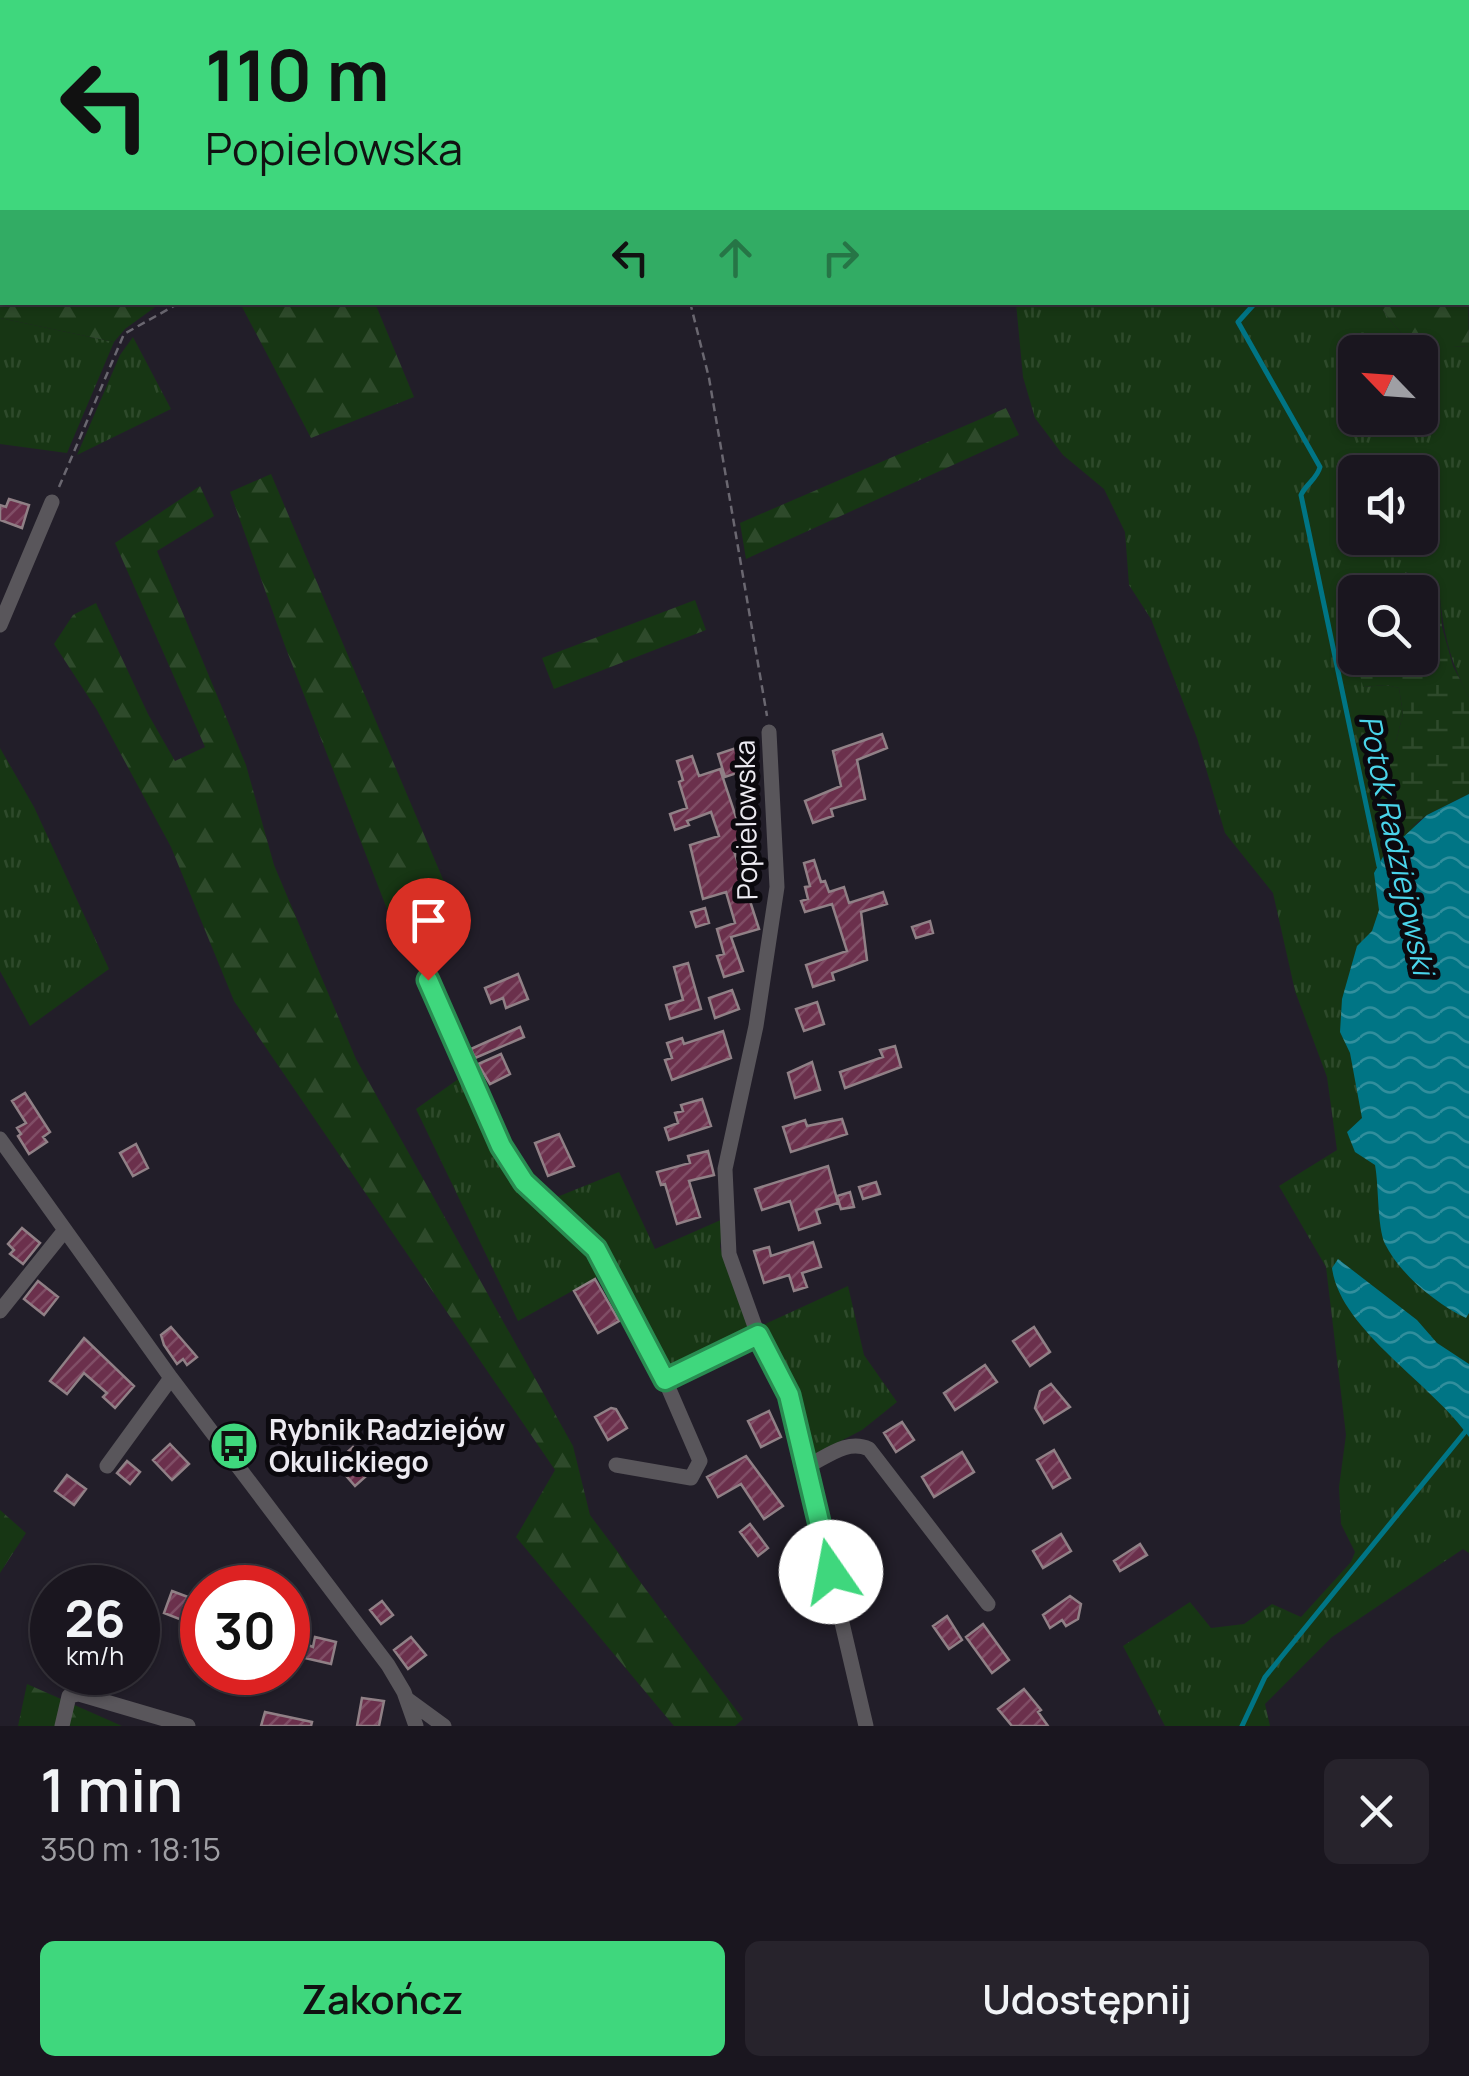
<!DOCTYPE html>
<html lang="pl">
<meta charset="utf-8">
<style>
body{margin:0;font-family:Manrope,sans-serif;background:#27232c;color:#f1f3f6;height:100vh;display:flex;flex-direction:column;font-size:38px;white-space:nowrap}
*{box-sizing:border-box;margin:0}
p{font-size:32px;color:#9f9fa4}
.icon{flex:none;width:55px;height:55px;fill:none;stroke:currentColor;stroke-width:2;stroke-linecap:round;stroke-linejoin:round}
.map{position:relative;height:1726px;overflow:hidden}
.drawer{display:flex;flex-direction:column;background:#1a161f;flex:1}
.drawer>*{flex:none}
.banner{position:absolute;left:0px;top:0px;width:1470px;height:305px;box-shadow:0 2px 8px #0004,0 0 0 2px #38353d;background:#3fd77d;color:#111;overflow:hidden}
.needle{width:65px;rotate:295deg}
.controls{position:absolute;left:1338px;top:335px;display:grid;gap:20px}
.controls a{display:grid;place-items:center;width:100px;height:100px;border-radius:15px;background:#1a161f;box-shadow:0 2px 8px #0004,0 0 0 2px #38353d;font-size:50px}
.speed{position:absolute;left:30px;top:1565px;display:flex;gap:20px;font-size:50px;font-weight:700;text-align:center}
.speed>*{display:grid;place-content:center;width:130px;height:130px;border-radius:50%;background:#1a161f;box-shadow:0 2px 8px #0004,0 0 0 2px #38353d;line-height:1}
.speed small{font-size:25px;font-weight:400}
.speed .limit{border:15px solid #d22;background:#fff;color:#111}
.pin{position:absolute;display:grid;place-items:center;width:85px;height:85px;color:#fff;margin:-102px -42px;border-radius:50% 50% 50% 0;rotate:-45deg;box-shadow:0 0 10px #0007}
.pin .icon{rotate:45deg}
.me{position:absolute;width:110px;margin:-55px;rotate:348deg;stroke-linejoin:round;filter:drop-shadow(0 0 8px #0008)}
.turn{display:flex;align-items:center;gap:35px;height:210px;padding:0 40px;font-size:45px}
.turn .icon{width:130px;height:130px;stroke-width:2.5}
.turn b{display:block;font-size:70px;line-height:85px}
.lanes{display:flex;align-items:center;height:95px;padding:0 40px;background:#0003;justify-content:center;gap:50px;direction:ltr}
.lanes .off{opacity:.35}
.round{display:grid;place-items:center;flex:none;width:105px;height:105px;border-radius:15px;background:#27232c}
.overview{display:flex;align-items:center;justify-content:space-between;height:170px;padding:0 40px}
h1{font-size:60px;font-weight:600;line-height:75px}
.button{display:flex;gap:20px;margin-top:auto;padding:20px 40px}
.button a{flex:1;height:115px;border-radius:15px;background:#3fd77d;color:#111;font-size:40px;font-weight:600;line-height:115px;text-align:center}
.button a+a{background:#27232c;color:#f1f3f6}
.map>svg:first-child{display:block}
.grass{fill:url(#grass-tufts);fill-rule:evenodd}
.forest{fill:url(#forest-firs)}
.wetland{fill:url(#wetland-marsh)}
.water{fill:url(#water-waves)}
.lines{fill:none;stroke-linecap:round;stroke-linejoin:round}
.stream{stroke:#007585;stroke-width:5}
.building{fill:url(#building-hatch);stroke:#908086;stroke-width:2.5}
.path{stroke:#6a6770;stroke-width:2.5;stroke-dasharray:8 5;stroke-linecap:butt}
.minor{stroke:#59565b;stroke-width:15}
.route-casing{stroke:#298c51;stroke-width:25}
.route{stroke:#3fd77d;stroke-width:18}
.labels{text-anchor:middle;stroke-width:10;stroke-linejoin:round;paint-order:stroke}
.street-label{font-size:28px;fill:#eceaf1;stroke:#0b090e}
.poi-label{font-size:28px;font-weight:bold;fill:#eceaf1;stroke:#0b090e;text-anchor:start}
.water-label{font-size:30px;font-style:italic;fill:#4ad4ea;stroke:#0b090e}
</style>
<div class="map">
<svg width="1469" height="1726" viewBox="0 0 1469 1726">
<defs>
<pattern id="grass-tufts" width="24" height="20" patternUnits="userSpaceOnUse" patternTransform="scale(2.5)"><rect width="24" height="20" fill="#173614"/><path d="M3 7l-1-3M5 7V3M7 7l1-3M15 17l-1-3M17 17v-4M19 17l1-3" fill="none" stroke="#2e4a2b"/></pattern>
<pattern id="forest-firs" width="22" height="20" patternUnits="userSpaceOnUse" patternTransform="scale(2.5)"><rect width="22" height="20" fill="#173614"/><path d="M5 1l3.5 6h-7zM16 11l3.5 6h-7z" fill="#2e4a2b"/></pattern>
<pattern id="wetland-marsh" width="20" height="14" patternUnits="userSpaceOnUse" patternTransform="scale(2.5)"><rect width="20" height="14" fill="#173614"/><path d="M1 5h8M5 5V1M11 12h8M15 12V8" fill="none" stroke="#2e4a2b"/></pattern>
<pattern id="water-waves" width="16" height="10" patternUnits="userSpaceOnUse" patternTransform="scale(2.5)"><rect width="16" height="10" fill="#007585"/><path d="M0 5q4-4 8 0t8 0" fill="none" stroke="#328f9d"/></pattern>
<pattern id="building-hatch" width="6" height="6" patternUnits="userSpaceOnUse" patternTransform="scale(2.5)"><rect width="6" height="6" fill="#6b304c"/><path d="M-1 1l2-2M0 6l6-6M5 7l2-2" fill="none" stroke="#804e66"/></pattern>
</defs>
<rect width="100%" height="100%" fill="#221e29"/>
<!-- grass -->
<path class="grass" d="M1016,303h362c28,42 40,47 91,43v351c-20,-37 -27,-70 -30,-112l-33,-13 4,20h-55v66l9,29 22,-2 13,3 4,26 -7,27 -26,17 16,33 17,19 3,20 63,-36v759l-6,-4 -131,88 -67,67 5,22h-105l-42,-80 67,-44 21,26 33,-4 28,-20 29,13 50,-55 4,-10 -14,-28 -2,-37 7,-52 -20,-168 -47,-81 58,-36 -10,-73 -32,-86 -22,-98 -48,-60 -28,-95 -46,-119 -22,-34 -4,-53 -21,-43 -41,-34 -28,-37 -12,-41zM1355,352h65v66h-65zM1355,472h65v66h-65z
M0,318l114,24 -47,111 -67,-9z
M133,337l38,72 -94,46 43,-100z
M0,748l34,59 75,162 -79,57 -30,-55z
M464,1075l42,93 75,74 22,32 -85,47 -102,-212z
M619,1172l36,77 68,-30 -3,28 30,85 -83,36 -78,-133 -37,-36z
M848,1286l16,69 33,47 -35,28 -50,26 -16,-58 -33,-73z"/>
<!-- forest -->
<path class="forest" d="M112,0h214l1,2h-214z
M0,36l2,266 155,1 1,2 -33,24 -11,13 -114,-24z
M1468,280l1,66c-51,4 -63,-1 -91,-43l90,-1z
M240,303h135l39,94 -103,41z
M1006,408l13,27 -273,124 -6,-36z
M271,474l188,443 -60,23 -114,-294 -55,-154z
M200,486l14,30 -57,35 89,214 28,100 82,194 217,387 17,69 153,204 -8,7h-61l-158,-189 39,-67 -321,-469 -63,-154 -74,-137 -43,-66 19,-29 23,-12 52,111 27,47 30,-14 -90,-204z
M695,600l11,30 -152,59 -12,-31z
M0,1510l26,23 -26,40z
M27,1684l95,42h-104z"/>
<!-- wetland -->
<path class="wetland" d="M1405,572l34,13 3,42 11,39 16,31v97l-42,21 -21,16c-5,-28 -26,-50 -37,-77l27,-13 7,-27 -4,-26 -13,-3 -23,2 -7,-29h64v-66h-10z"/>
<!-- water -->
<path class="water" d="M589,0h440l1,2h-433z
M1469,794v519l-3,5c-30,-14 -66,-44 -81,-74 -8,-18 -6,-58 -10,-79l-20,-13 -8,-20 15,-14 -12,-65 -10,-21 2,-33 15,-53 15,-15 7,-21 -5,-37 10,-18 43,-40z
M1338,1259l79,61 20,23 32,21v73c-36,-53 -129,-107 -137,-169z"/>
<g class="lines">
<!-- stream -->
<path class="stream" d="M1190,0l2,2
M1256,302l-18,20 82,145c-3,12 -14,17 -19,28l78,371
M1242,1726l23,-49 204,-250"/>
</g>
<!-- building -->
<path class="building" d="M9,499l20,6 -7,23 -22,-8v-15l6,2z
M882,734l5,14 -30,12 8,39 -34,10 2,7 -20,7 -8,-22 36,-15 -8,-35z
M736,748l4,1 6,21 -21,7 -7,-23z
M692,756l7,20 21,-7 26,78 -12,4 25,78 -28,8 12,34 -19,6 -7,-21 7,-2 -7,-25 18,-6 -9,-31 -23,7 -13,-54 29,-9 -8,-24 -24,9 2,4 -14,5 -5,-16 17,-6 -8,-26 4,-2 -6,-19z
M814,860l7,22 4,-1 4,11 15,-5 5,16 34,-11 4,12 -26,8 6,48 -35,13 2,7 -21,7 -7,-22 41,-14 -15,-47 -27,8 -4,-11 7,-2 -3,-12 5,-1 -6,-23z
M705,908l4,15 -13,4 -5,-15z
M930,921l3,12 -17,5 -4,-11z
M688,963l13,46 -31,10 -4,-14 17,-5 -9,-33z
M518,974l10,25 -22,9 -3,-10 -12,5 -6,-15z
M732,990l7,19 -24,9 -6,-20z
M817,1002l7,22 -20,7 -8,-22z
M520,1027l4,10 -49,21 -4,-9z
M723,1031l8,27 -59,22 -7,-20 7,-2 -5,-15 15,-5 2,6z
M895,1046l6,21 -56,21 -5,-16 43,-15 -3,-7z
M501,1054l9,20 -20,10 -12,-20z
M812,1062l8,28 -25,8 -7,-25z
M25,1093l25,39 -7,5 4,5 -18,12 -11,-18 3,-2 -4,-6 9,-5 -14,-22z
M702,1099l9,27 -42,14 -4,-12 13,-5 -3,-10 8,-2 -2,-6z
M842,1119l5,15 -56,18 -8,-25 22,-7 2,6z
M559,1134l15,32 -26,10 -13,-33z
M136,1144l12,24 -15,8 -13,-23z
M708,1151l6,24 -25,6 11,36 -23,7 -12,-40 -4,1 -4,-13 33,-9 -2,-7z
M828,1166l10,37 -22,7 4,13 -21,7 -9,-29 -28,9 -7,-21z
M876,1182l4,12 -17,5 -4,-12z
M850,1192l4,15 -13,2 -4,-13z
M22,1228l18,15 -17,21 -13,-10 4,-4 -6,-6z
M813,1242l8,25 -19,6 5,14 -13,4 -5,-16 -25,8 -10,-32 15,-4 2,9z
M595,1279l24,42 -21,12 -24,-42z
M38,1281l20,16 -14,18 -20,-16z
M171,1327l26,30 -10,8 -4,-6 -6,5 -13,-19 -3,-10z
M1034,1327l16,25 -20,14 -17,-25z
M84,1338l50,48 -19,22 -12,-11 4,-4 -23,-20 -17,21 -17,-13z
M985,1365l12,17 -42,28 -11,-17z
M1051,1384l19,23 -26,16 -9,-15 5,-17z
M611,1408l5,1 11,19 -19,12 -13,-23z
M769,1411l12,26 -20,10 -13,-26z
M902,1422l12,18 -18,12 -12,-19z
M170,1444l19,20 -17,16 -19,-20z
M353,1447l20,23 -18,16 -20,-23z
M1054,1450l16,28 -17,10 -16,-28z
M962,1452l12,20 -40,25 -12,-20z
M746,1456l37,50 -19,13 -23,-35 -23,13 -11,-20z
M127,1461l13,11 -10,12 -13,-11z
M67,1475l19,14 -12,16 -19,-14z
M750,1524l18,24 -10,8 -18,-24z
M1061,1534l10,17 -28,17 -10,-17z
M1140,1544l7,11 -27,16 -6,-10z
M221,1571l41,15v2h-47z
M172,1591l16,6 -4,9 8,3 -5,13 -23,-9z
M1070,1596l11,8 -3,15 -12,7 -4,-6 -12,8 -7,-13z
M382,1601l11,14 -12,9 -11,-14z
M947,1616l15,24 -13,9 -16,-23z
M983,1624l26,36 -17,13 -26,-36z
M315,1637l21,5 -5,22 -26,-6 3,-13 5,2z
M411,1637l15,18 -18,14 -14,-19z
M106,1672h21l-8,18 -17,-7z
M1024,1689l17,21 -3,2 10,14h-36l-14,-17z
M362,1698l22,3 -5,25h-22z
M265,1712l47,10 -1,4h-50z"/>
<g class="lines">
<!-- path -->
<path class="path" d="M281,0l2,2
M690,302l19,76 58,338
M59,487l65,-153 57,-32"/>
<!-- minor -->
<path class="minor" d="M1438,0l1,2
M1468,50l1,2
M0,625l52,-123
M769,732l8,155 -21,139 -31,143 4,85 29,81 31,60 77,331
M429,980l72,166 23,36 72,67 69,131 35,81 -9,17 -75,-13
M0,1139l171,239 217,287 16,27 12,34
M0,1311l65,-81
M665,1380l93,-45
M107,1466l64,-88
M808,1466c20,-10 40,-27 61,-17l119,155
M407,1699l37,27
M62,1726l7,-30 10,-2 109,32"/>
</g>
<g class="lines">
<!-- route casing -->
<g class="route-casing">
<path id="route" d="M428,980l73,166 23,36 72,67 69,131 93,-45 31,60 42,177"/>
</g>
<!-- route -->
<use href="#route" class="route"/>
</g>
<!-- icons -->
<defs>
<g id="bus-disc" transform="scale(2.5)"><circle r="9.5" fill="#3fd77d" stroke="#0b090e"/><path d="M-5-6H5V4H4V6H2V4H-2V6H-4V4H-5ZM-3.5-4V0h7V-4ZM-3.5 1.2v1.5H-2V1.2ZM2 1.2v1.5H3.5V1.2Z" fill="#111"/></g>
</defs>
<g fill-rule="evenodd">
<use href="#bus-disc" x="234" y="1446"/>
</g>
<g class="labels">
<!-- street labels -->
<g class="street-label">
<text transform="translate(746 820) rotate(-91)" y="10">Popielowska</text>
</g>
<!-- poi labels -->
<g class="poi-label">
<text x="269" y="1440">Rybnik Radziejów<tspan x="269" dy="32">Okulickiego</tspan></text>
</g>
<!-- water labels -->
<g class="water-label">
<text transform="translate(1396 845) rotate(78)" y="10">Potok Radziejowski</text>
</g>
</g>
</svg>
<div class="controls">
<a><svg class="needle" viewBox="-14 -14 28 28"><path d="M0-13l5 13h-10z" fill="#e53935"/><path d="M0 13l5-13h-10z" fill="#9f9fa4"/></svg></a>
<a><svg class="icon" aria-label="sound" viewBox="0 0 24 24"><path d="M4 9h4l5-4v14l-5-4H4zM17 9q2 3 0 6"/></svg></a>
<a><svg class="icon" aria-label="search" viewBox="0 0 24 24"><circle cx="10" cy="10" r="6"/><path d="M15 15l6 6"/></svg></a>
</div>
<div class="speed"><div>26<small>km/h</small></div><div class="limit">30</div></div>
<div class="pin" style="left:428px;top:980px;background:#d93025"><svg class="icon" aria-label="arrive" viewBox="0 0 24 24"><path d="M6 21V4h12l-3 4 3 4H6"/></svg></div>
<svg class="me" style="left:831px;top:1572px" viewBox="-20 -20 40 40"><circle r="19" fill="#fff"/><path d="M0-13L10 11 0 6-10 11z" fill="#3fd77d"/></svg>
<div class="banner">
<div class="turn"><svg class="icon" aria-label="left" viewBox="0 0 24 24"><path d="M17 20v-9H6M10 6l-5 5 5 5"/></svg><div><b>110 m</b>Popielowska</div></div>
<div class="lanes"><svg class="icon" aria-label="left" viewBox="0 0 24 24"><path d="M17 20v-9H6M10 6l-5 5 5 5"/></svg><svg class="icon off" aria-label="ahead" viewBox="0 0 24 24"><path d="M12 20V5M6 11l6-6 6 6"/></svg><svg class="icon off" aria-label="right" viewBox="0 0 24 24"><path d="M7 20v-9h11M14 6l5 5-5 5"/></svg></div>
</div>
</div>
<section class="drawer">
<div class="overview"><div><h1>1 min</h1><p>350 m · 18:15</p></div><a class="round"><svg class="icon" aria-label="close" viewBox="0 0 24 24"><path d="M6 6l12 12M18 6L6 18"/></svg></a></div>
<div class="button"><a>Zakończ</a><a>Udostępnij</a></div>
</section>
